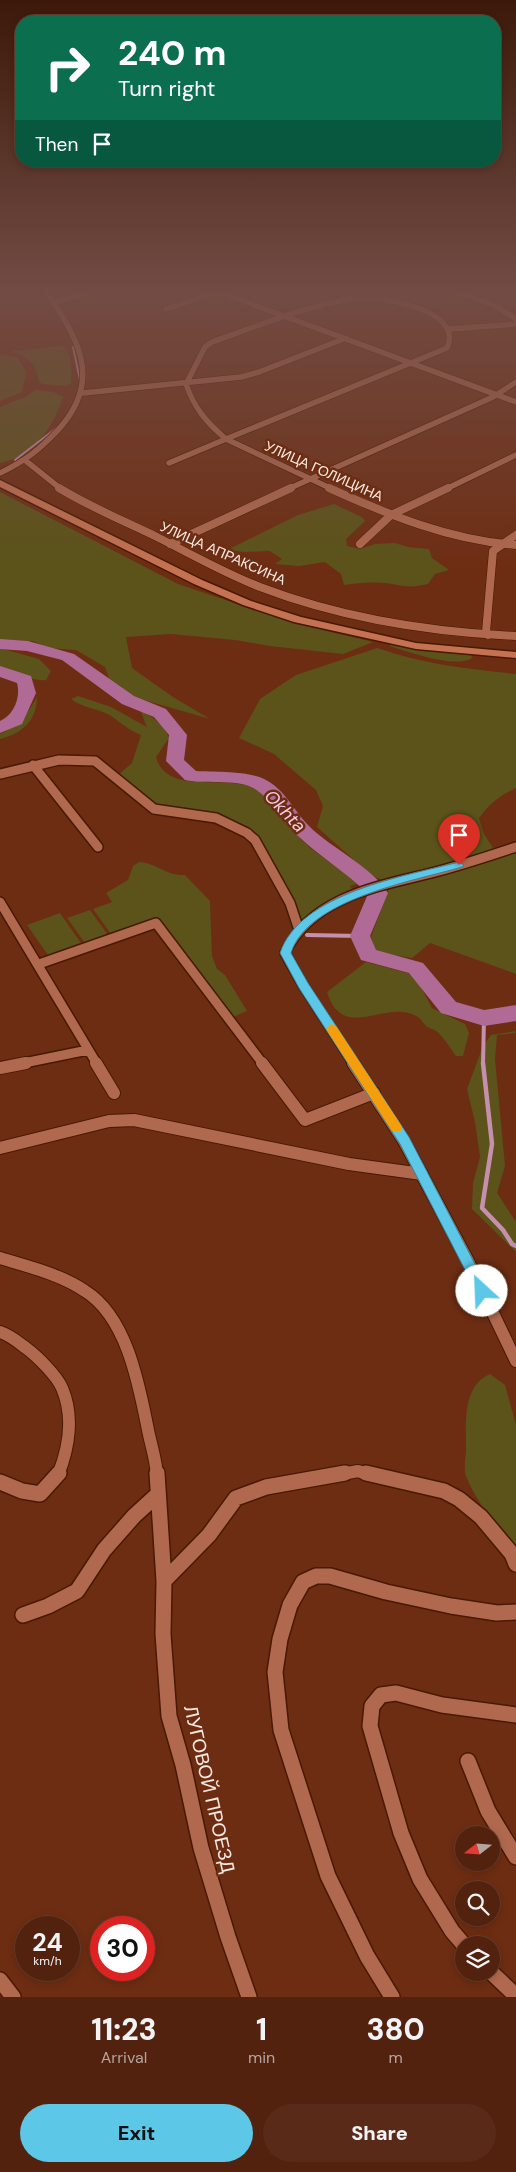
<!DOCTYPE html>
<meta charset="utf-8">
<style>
body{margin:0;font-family:"DM Sans",sans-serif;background:#582a17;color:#f1f3f6;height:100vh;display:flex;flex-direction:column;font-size:19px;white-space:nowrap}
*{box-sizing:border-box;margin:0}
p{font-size:16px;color:#b5a49e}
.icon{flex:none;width:28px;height:28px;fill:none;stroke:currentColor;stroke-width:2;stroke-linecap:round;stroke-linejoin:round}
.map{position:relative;height:1997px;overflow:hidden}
.side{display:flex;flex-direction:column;background:#52220e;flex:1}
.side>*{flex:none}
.hud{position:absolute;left:15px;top:15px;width:486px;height:152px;border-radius:20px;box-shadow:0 2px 8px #0003,0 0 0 1px #683f2e;background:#0b6e4f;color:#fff;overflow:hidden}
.needle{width:32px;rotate:253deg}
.tools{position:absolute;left:455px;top:1826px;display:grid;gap:10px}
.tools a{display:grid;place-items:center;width:45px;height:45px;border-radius:50%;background:#52220e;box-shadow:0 2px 8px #0003,0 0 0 1px #683f2e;font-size:25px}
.speed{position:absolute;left:15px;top:1916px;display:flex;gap:10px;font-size:25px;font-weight:700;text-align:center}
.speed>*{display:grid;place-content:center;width:65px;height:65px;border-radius:50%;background:#52220e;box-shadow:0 2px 8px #0003,0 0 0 1px #683f2e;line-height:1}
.speed small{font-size:12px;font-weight:400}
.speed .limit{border:8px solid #d22;background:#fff;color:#111}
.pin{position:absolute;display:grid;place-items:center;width:42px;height:42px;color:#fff;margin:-51px -21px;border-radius:50% 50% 50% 0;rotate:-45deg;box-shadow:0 0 5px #0007}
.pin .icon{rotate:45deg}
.me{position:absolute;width:55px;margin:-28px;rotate:335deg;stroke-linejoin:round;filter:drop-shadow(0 0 4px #0008)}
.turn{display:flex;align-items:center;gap:18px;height:105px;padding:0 20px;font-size:22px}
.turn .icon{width:65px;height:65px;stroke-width:2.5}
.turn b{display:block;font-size:35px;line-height:42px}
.then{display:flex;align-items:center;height:48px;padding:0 20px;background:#0003;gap:10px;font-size:19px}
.eta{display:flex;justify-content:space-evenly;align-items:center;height:85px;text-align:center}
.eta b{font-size:30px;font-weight:800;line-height:35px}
.primary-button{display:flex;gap:10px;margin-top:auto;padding:10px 20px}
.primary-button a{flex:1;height:58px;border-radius:30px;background:#5dc7e8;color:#111;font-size:20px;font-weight:800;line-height:58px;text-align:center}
.primary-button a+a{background:#582a17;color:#f1f3f6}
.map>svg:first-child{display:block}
.green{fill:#5b5319}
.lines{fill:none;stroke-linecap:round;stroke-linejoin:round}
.stream-far2{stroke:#c590ad;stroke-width:2}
.stream-far1{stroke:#c590ad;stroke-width:4}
.stream{stroke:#c590ad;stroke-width:4.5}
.river{fill:#af6a96;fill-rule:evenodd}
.street-far4-casing{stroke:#481904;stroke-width:7}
.street-far3-casing{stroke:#481904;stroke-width:9}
.street-far2-casing{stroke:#481904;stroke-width:12}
.street-far1-casing{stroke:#481904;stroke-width:14}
.street-casing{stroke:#481904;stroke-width:18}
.secondary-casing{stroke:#481904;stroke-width:3}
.street-far4{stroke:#b0694e;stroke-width:5.5}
.street-far3{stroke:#b0694e;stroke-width:8}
.street-far2{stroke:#b0694e;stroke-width:9}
.street-far1{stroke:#b0694e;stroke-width:12}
.street{stroke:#b0694e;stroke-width:15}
.secondary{fill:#c57252;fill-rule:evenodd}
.route{fill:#5dc7e8;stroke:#3c8197}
.slow{fill:#f59e0b}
.labels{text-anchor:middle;stroke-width:5;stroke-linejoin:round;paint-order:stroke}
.far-street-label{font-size:14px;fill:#f9e9e3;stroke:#6d2d12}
.water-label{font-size:18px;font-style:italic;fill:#f4cde5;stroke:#6d2d12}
.near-street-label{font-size:19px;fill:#f9e9e3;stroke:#6d2d12}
</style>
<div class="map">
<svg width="516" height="1997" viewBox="0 0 516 1997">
<rect width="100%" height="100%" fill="#6d2d12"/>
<!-- green -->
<path class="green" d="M61,346c13,5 10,26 10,37l-4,3 -24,-2 -4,-2c-2,-18 -11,-25 -27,-31z
M0,354l18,4 8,14 -4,20 -22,9z
M35,390l18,2 10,5c-11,32 -28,59 -63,66v-56l27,-11z
M0,492l178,92 119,40 76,18 -30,12 -73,-8 -35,-6 -64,-6 -45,3 6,31 41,29 37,22 -73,-21 -26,-14 -6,-17 -29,-17 -28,-2 -15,-7 -33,-1z
M334,504l28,13 3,4 -19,18 1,7 13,3 15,-5 20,-1 13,4 21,2 3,9 17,12 -14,4 -7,10c-21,5 -24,1 -44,-1 -14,-1 -27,0 -40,2l-3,-11 -16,-12 -26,4 -24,-2 7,-5 -12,-8 -25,1 -18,-2 71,-35z
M390,643l81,11 1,4c-16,11 -63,-6 -82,-12z
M0,648l39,11 12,12 -5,9c-14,2 -32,-9 -46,-12z
M377,648c46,16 91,21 139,26v114c-17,8 -26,15 -37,30l5,16 14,22 18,-6v124l-86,-31 -18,15 -36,-6 -5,-15 20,-54 -19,-7 -55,-49 6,-21 -7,-16 -42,-36 -35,-16 21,-39 36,-24z
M78,696l33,11 36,20 -7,-17c13,7 24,14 29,28l-13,19c11,40 72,16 99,32 21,12 32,37 49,53 16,16 38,26 55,41l-9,3 3,4 -5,2 2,2 -51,36 -44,-90 -16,-12 -85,-19 -38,-32 16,-14 9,-28c-12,-5 -20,-12 -30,-19 -13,-8 -29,-8 -40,-17z
M37,697c0,24 -16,37 -37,42v-5c17,-7 28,-21 37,-37z
M139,862c18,1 27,14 46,13l25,26 2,55 5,13 8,6 22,36 -19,8 -72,-96 -23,8 -3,-4 -19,7 -18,-25 19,-7 -6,-9 22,-13 5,-14z
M90,910l18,25 -23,8 -18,-25z
M60,913l21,30 -33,12 -21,-30z
M366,962l45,12 7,8 14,26 33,16 4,9 -6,23h-7c-6,-8 -12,-19 -20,-25 -3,-2 -7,-3 -10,-5 -3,-3 -5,-7 -8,-9 -31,-20 -75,27 -91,-25z
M516,1031v2l-19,2 -2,24 10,107 -8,27 19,29v30l-44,-43 1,-26 7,-26 -5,-35 -8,-33 16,-43 8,-11z
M490,1374l15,11 11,40v125c-18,-23 -39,-46 -50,-74 -3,-7 0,-19 0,-27 0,-25 -4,-63 24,-75z"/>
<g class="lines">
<!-- stream-far2 -->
<path class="stream-far2" d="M73,347l7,33
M15,460l44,-34"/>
<!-- stream-far1 -->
<path class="stream-far1" d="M307,935l53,1
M483,1064l1,-46"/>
<!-- stream -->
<path class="stream" d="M483,1063l9,81 -10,64 21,22 9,14 4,2"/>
<!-- river -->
<path class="river" d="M0,639l28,2 46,13 60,42 32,13 21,26 -3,25 12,11c18,1 53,0 68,8 21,10 30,32 45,47 24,24 60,38 79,67l-18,43 6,14 47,13 33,39 28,8 32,-5v16l-32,5 -43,-13 -32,-40 -48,-13 -11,-24 18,-42c-22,-22 -48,-37 -71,-59 -16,-14 -24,-36 -44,-47 -18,-10 -48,-3 -68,-8l-19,-19 3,-26 -15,-18 -32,-13 -60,-44 -35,-9 -27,-2z
M0,666l31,10 5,17 -14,31 -22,9v-12c14,-6 21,-24 17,-38l-17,-6z"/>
<!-- street-far4 casing -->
<g class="street-far4-casing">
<path id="street-far4" d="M214,290l302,112
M453,290l43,16 20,13
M351,299c9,0 18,0 27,0 24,2 84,16 69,49l-221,91c-19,-16 -32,-31 -40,-55l19,-37 7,-5c46,-16 90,-35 139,-43z
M54,302l45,-12
M166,309l55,-18
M450,329l66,-5
M83,393l158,-16 18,-5 87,-34
M226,439l106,50
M26,461l35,28
M169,463l57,-24
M0,473c25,-12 39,-23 58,-43 46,-50 20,-92 -13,-140
M288,489l205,-92 23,-15
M446,489l70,-34"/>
</g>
<!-- street-far3 casing -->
<g class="street-far3-casing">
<path id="street-far3" d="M59,488c31,19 65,33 98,49 34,17 67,36 103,50 81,31 169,45 256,49
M329,488c60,27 120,52 187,57
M170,544l121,-56
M360,544l31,-29 57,-27
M488,635l-2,-3 7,-81 23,-16"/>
</g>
<!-- street-far2 casing -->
<g class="street-far2-casing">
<path id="street-far2" d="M33,765l65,82
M0,774l59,-14 36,1 59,48 62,9 31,15 8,7 35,63 9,27
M0,902l97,162
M39,964l117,-41 107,141
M19,1064l69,-14
M354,1064l-51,-79 -18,-32c27,-57 95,-67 150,-81 27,-7 54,-16 81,-25"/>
</g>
<!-- street-far1 casing -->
<g class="street-far1-casing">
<path id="street-far1" d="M96,1063l18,30
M262,1063l43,57 69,-27
M353,1063l51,78 64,120 48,100
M0,1068l26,-5
M0,1148l109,-27 25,-1 215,44 73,10
M0,1258c29,9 60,16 85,33 42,26 54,94 63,139 3,15 8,30 9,45
M0,1332c10,3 18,10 26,16 11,8 31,28 36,40 12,28 7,60 -4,87
M337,1475l21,-4 12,4"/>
</g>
<!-- street casing -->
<g class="street-casing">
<path id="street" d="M157,1473l7,108 -1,53 6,82 14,49 18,83 27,89 21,60
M366,1473l78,18 15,8 22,18 31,37 4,10
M0,1482l22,9 18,3 19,-21
M164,1581l45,-46 27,-37 30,-11 79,-14
M23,1615l25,-9 29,-15 27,-41 30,-34 24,-22
M468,1761l20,50 28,46
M464,1945l-12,-14 -32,-52 -19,-46 -31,-107 2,-20 9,-11 15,-2 46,12 74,10
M491,1972l25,24
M0,1980l13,17
M392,1997l-25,-41 -39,-80 -47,-146 -6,-58 5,-33 10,-34 13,-23 13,-6h14l56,16 65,14 46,7 19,-1"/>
</g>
<!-- secondary casing -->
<g class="secondary-casing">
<path id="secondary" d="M0,480l202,100 49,21 50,16 115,26 100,9v6l-100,-9 -122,-27 -51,-17 -49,-21 -194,-97z"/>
</g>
<!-- street-far4 -->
<use href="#street-far4" class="street-far4"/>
<!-- street-far3 -->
<use href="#street-far3" class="street-far3"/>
<!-- street-far2 -->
<use href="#street-far2" class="street-far2"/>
<!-- street-far1 -->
<use href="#street-far1" class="street-far1"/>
<!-- street -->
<use href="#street" class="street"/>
<!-- secondary -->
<use href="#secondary" class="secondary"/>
</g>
<!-- sky -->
<linearGradient id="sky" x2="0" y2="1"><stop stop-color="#3c190a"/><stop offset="0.51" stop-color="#724c44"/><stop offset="1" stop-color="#724c44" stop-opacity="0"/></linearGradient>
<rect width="516" height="569" fill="url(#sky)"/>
<!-- route -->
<path class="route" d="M459,862l5,3 -2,2c-48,14 -154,32 -171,86l17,30 101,154 80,154 -2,4 -5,1 -4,-1 -78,-151 -101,-156 -19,-35c20,-60 125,-77 179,-91z"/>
<!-- slow -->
<path class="slow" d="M331,1024l5,2 65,99 1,3 -1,3h-9l-66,-102z"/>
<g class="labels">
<!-- far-street labels -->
<g class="far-street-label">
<text transform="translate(324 471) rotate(24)" y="5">УЛИЦА ГОЛИЦИНА</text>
<text transform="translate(223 553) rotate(24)" y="5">УЛИЦА АПРАКСИНА</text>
</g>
<!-- water labels -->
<g class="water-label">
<text transform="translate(285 811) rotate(46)" y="6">Okhta</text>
</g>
<!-- near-street labels -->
<g class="near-street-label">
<text transform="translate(210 1789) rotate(77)" y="7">ЛУГОВОЙ ПРОЕЗД</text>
</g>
</g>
</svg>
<div class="tools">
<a><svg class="needle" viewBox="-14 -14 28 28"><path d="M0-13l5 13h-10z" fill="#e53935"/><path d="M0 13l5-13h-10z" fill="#b5a49e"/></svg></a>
<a><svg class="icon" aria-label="search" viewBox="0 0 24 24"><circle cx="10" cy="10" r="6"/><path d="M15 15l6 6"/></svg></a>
<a><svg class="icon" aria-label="layers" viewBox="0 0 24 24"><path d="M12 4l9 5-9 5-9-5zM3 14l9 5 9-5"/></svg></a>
</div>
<div class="speed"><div>24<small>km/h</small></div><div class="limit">30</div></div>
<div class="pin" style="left:459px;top:865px;background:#d93025"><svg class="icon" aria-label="arrive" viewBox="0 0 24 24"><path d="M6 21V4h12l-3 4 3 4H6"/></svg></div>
<svg class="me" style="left:482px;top:1291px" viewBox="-20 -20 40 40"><circle r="19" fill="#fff"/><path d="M0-13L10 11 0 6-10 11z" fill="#5dc7e8"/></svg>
<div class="hud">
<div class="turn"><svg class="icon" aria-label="right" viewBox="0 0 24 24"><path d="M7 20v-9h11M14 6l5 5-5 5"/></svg><div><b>240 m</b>Turn right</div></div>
<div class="then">Then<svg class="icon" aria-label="arrive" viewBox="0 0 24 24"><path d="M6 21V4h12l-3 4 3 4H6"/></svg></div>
</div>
</div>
<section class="side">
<div class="eta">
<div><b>11:23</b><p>Arrival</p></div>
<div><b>1</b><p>min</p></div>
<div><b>380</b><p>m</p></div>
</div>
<div class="primary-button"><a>Exit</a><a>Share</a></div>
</section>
